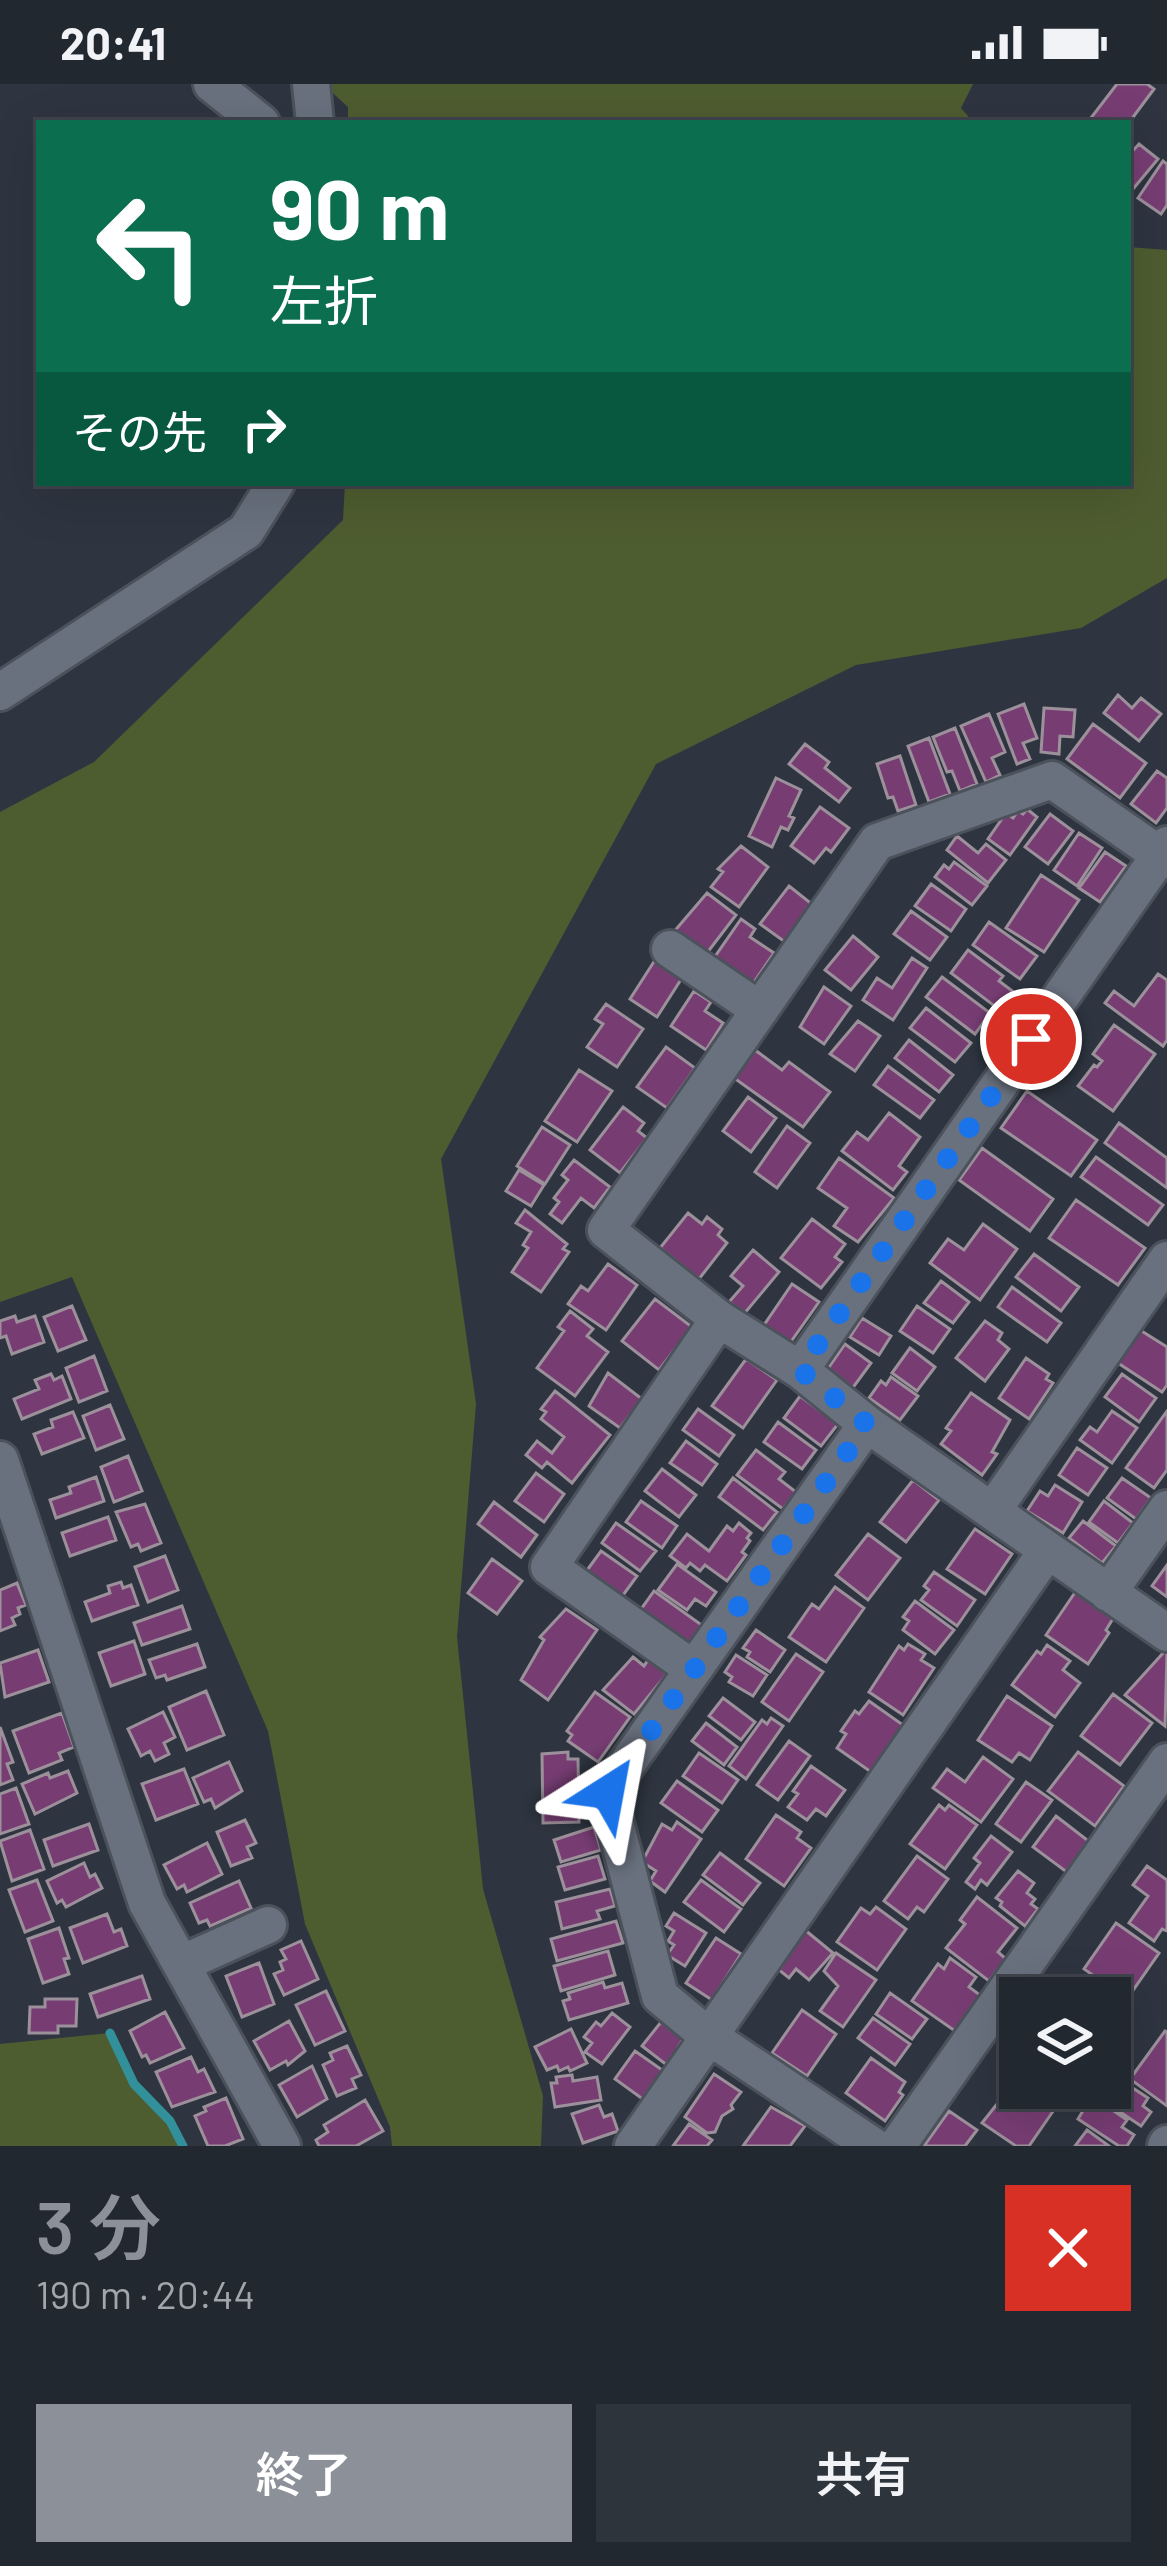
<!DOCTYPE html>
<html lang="ja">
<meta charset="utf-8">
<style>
body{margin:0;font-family:Barlow,"Noto Sans JP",sans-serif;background:#2e343c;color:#f1f3f6;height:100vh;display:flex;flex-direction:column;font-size:45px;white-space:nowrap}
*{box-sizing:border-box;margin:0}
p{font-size:39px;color:#a2a6ab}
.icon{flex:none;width:66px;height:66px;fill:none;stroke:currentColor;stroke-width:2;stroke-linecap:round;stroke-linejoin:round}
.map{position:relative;height:2062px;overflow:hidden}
.side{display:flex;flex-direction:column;background:#222830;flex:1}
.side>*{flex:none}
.banner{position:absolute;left:36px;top:36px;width:1095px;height:366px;border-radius:0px;box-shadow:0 12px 48px #0002,0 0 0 3px #3f444c;background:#0b6e4f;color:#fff;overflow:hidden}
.buttons{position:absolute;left:999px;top:1893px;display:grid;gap:24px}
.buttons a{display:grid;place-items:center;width:132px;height:132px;border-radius:0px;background:#222830;box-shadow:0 12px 48px #0002,0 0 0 3px #3f444c;font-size:60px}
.pin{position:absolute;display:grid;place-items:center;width:102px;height:102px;color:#fff;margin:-51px;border:6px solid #fff;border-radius:50%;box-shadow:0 3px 12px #0007}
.me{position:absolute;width:132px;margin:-66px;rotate:34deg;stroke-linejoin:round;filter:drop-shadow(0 0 9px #0008)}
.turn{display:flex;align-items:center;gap:42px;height:252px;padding:0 36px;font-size:54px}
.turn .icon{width:156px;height:156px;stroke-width:2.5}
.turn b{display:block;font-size:84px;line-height:102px}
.then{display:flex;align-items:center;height:114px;padding:0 36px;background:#0003;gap:24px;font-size:45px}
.round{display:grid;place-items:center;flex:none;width:126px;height:126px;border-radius:0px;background:#2e343c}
.head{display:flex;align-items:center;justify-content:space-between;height:204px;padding:0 36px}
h1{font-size:72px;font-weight:600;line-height:90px;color:#8c9099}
.action{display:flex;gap:24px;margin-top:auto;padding:24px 36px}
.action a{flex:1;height:138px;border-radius:0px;background:#8c9099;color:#fff;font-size:48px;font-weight:600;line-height:138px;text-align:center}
.action a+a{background:#2e343c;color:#f1f3f6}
.status{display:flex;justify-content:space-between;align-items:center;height:84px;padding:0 60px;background:#222830;direction:ltr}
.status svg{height:33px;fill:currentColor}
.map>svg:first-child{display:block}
.green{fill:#4e5d30}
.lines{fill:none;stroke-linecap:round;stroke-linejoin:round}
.stream{stroke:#32909b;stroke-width:9}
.building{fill:#773d73;stroke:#9c909b;stroke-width:3}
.minor-casing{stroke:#4c525b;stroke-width:42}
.minor{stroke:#69717e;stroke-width:36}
.route{stroke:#1a73e8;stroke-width:21;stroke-dasharray:0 37.8}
</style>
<div class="status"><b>20:41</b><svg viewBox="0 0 49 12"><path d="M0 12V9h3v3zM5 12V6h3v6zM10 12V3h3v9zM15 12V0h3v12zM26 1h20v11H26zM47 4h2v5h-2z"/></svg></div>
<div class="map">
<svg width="1167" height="2062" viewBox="0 0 1167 2062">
<rect width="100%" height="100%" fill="#2e3540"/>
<!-- green -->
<path class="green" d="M323,0h650l-12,24 13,15h-626v-16z
M1128,163l39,3v328l-86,50 -225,37 -200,99 -215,395 35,245 -19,233 26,252 60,207 -2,50h-149l-2,-19 -85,-203 -37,-193 -196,-454 -72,25v-490l94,-50 249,-242 2,-37h783z
M110,1949l24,51 36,37 13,25h-183v-102z"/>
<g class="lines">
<!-- stream -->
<path class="stream" d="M110,1949l24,51 36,37 13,25"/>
</g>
<!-- building -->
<path class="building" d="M1117,0h30l7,5 -26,35 -41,-1z
M1139,60l19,15 -30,36v-39z
M1163,77l4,3v41l-6,9 -23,-16z
M1118,611l14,13 9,-10 20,16 -22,27 -35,-28z
M1024,620l13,34 -14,5 7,16 -13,5 -19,-50z
M1044,624l31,2 -2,27 -13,-1 -1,18 -18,-2z
M989,630l16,38 -13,6 8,17 -14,7 -25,-56z
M1093,640l53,39 -26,35 -53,-39z
M955,644l22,56 -17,7 -8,-20 -5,1 -14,-35z
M929,654l21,56 -21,8 -21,-56z
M805,660l24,18 -4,6 25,20 -11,14 -50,-38z
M900,672l16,49 -18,6 -5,-14 -5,1 -11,-34z
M1157,687l10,7v30l-11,15 -25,-19z
M776,694l25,12 -12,26 5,2 -6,12 -7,-3 -9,20 -23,-11z
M820,723l29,21 -18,24 -5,-4 -12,15 -23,-17z
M1027,725l10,8 -27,38 -22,-16 18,-26 7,5 5,-7 5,3z
M1050,730l23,17 -25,33 -23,-17z
M1079,749l23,15 -25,38 -23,-16z
M957,752l21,17 8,-9 20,16 -18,23 -41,-33z
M741,762l27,21 -29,40 -28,-20 12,-15 -5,-3z
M1105,768l21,14 -26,36 -21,-14z
M954,778l33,24 -15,19 -37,-28 9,-12 5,4z
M1041,791l38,25 -35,52 -38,-24z
M931,800l35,25 -15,22 -36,-25z
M789,802l24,19 -28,37 -25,-18z
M707,809l29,22 -32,42 -32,-23z
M911,827l36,26 -17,23 -36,-26z
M741,835l14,10 -5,8 24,16 -22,32 -38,-27z
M989,838l48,34 -17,23 -47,-34z
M853,852l25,21 -27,33 -26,-20z
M968,866l35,26 -4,5 16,12 -14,18 -50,-38z
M912,874l15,10 -34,52 -30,-20 14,-22 15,10z
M655,876l27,18 -25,39 -27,-18z
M1158,890l9,6v60l-4,6 -58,-43 9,-12 20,15z
M942,893l48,36 -15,21 -49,-37z
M824,903l27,19 -27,38 -24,-17z
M694,907l17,11 -6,9 18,12 -17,27 -35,-24z
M606,920l37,25 -26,38 -30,-20 16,-23 -8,-5z
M926,924l45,35 -16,19 -45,-34z
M858,937l22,15 -25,35 -25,-17z
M1114,941l41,29 -42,57 -35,-25 16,-21 3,2 5,-6 -9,-7z
M909,956l44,35 -14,17 -44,-34z
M666,963l29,21 -28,40 -30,-21z
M755,966l27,20 7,-8 41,30 -27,35 -69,-49z
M888,982l46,34 -14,18 -46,-33z
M579,986l33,21 -35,51 -32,-21z
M1027,1007l70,49 -26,36 -70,-48z
M748,1013l28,21 -25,34 -28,-21z
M623,1023l21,16 -6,8 9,7 -27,35 -30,-23z
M889,1029l31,24 -21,29 8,6 -14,18 -51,-39 15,-19 11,8z
M1119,1039l48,35v30l-62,-45z
M787,1042l23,17 -33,45 -22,-16z
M542,1043l28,18 -25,39 -28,-18z
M982,1064l71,51 -23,32 -71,-51z
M1096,1073l67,48 -15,20 -67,-48z
M839,1074l55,40 -36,44 -24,-16 13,-18 -29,-20z
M574,1076l36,27 -16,21 -13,-10 -19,25 -12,-9 9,-12 -5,-4 14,-18 -6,-5z
M519,1086l25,15 -13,21 -25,-15z
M1076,1116l69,48 -27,37 -69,-47z
M525,1126l42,34 -4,5 6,3 -28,40 -29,-20 16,-24 -5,-3 8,-13 -15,-9z
M688,1129l14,11 5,-7 15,12 -4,6 9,8 -28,36 -39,-31z
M812,1135l33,25 -10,13 7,5 -21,26 -40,-30z
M983,1140l34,25 -37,51 -50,-37 18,-24 16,11z
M753,1166l26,22 -35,42 -15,-12 14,-16 -12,-10z
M1034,1170l45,33 -18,24 -45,-34z
M608,1180l29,21 -31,45 -38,-26 13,-18 7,5z
M941,1197l28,21 -16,21 -29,-20z
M792,1200l27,18 -29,41 -26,-18z
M1012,1203l49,36 -14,19 -49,-35z
M655,1215l37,28 -33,43 -37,-29z
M72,1222l14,34 -28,11 -14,-34z
M917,1222l33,23 -17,24 -33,-22z
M570,1227l23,18 -6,7 21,16 -33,44 -38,-28 27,-37 -6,-4z
M15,1232l2,6 18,-6 9,26 -32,12 -6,-18 -6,2v-17z
M862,1234l29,18 -12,19 -29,-18z
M985,1237l17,12 -4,7 11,9 -24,32 -29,-23z
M1140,1246l27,17v38l-5,7 -44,-29z
M845,1260l26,19 -19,26 -25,-19z
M910,1264l25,19 -18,24 -25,-18z
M94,1272l13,35 -28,11 -13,-34z
M1026,1274l23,16 -3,5 7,4 -24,36 -30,-21z
M746,1275l31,21 -34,48 -31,-22z
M608,1289l34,26 -22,29 -31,-22z
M51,1290l3,6 8,-4 9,23 -49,20 -8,-20 25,-10 -4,-9z
M1122,1290l34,24 -17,24 -34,-25z
M891,1293l27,19 -18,24 -31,-22 12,-17 5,4z
M555,1307l55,44 -38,48 -25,-21 -5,6 -16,-13 11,-14 15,12 12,-16 -23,-18 5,-7 -5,-3z
M971,1309l39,27 -18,32 5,2 -15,21 -41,-31 10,-13 -5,-3z
M800,1312l38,28 -17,22 -37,-28z
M110,1321l14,34 -28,11 -13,-34z
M698,1325l36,26 -15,21 -36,-26z
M1112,1327l25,17 -25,35 -32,-23 10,-13 7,5z
M1167,1327v59l-13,18 -28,-20z
M73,1328l11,26 -42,16 -8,-20 19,-7 -2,-7z
M778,1338l38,28 -14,19 -38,-27z
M686,1357l31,23 -15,21 -32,-22z
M1077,1364l30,20 -19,27 -29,-20z
M756,1366l29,22 -6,7 17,13 -13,17 -46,-34z
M128,1372l14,35 -28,11 -13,-35z
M662,1385l34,26 -17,22 -34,-26z
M536,1389l28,21 -20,28 -29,-21z
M96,1393l8,24 -48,17 -6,-18 21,-7 -2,-6z
M733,1394l44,34 -14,18 -44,-33z
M1122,1394l29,20 -15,21 -29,-21z
M913,1396l26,20 -33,42 -26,-20z
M1055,1401l27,17 -19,31 -36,-22 13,-20 8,5z
M641,1417l36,25 -15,22 -36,-26z
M1104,1417l29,22 -15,20 -29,-21z
M494,1418l43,33 -16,22 -43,-33z
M145,1420l16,39 -20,8 -3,-7 -7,3 -15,-35z
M108,1433l8,23 -46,16 -8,-23z
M1083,1437l33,25 -14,17 -33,-25z
M616,1439l40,28 -16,20 -38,-28z
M739,1439l12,10 -4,5 3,3 -8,11 4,3 -19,26 -22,-16 -5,6 -10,-8 -4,5 -16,-12 17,-22 22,17 18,-25 6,5z
M975,1445l37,25 -27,40 -38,-25z
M868,1450l32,24 -32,42 -32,-25z
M601,1467l36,25 -16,22 -36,-25z
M165,1472l13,34 -30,12 -13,-35z
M492,1475l30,22 -25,33 -29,-21z
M677,1480l39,28 -10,14 -11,-7 -8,11 -29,-20z
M1167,1481v32l-15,-11z
M934,1488l41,28 -18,26 -36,-26 8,-10 -5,-4z
M121,1498l2,6 8,-3 7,20 -46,16 -7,-19 25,-9 -2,-7z
M17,1499l9,22 -8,3 2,6 -8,4 3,7 -15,6v-41z
M835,1503l29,21 -38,54 -37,-25 23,-33 7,5z
M654,1507l49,35 -16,21 -48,-35z
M1076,1507l38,26 -8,13 3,3 -21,31 -42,-29z
M915,1517l39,29 -19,24 -32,-24 6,-9 -6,-4z
M182,1522l8,23 -48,16 -8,-22z
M566,1525l31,21 -49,70 -27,-20 23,-40 -4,-3z
M756,1546l29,20 -15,22 -23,-15 3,-5 -7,-4z
M134,1557l11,33 -34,12 -12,-33z
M197,1560l8,23 -38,13 -2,-5 -9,3 -7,-18z
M908,1560l17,10 -4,6 13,8 -31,47 -34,-23 30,-46 5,4z
M1047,1561l23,16 -7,9 17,13 -25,34 -43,-32 25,-34 4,3z
M38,1566l11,32 -44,15 -5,-34z
M1165,1567l2,2 -2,73 -40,-31z
M796,1570l27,18 -34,49 -27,-19z
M736,1571l31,20 -14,21 -24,-14 3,-5 -7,-5z
M633,1573l11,9 4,-6 19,14 -33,40 -31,-24z
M206,1607l18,44 -37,15 -18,-43z
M595,1608l35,25 -32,45 -30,-21 4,-6 -5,-4z
M1113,1610l39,29 -32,42 -39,-29z
M1007,1612l45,30 -22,34 -11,-7 -7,9 -34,-22z
M723,1614l32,24 -14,18 -32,-24z
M869,1617l34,24 -32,47 -34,-24 9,-14 -5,-3 14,-20 4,3z
M163,1628l12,25 -11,6 5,11 -14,7 -5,-10 -9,5 -13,-27z
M62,1629l12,34 -15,6 3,7 -33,13 -16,-42z
M771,1634l12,8 -37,53 -17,-13 33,-46 5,4z
M706,1639l31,24 -13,18 -32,-24z
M0,1643l13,35 -6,2 6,16 -13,5z
M789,1657l21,15 -32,44 -21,-15z
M568,1668v7h10l1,63 -36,1 -1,-69z
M1078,1668l46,34 -29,40 -47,-35z
M699,1669l39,27 -16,23 -39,-27z
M983,1673l30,22 -32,43 -48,-34 14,-19 18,13z
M229,1678l13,29 -27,17 -4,-9 -7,3 -11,-24z
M811,1682l34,24 -19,26 -10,-7 -9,11 -19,-13 10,-13 -5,-3z
M184,1685l14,35 -42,16 -14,-36z
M68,1687l9,22 -42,21 -13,-30 26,-11 2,5z
M677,1697l41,29 -16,22 -41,-29z
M1026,1698l26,18 -31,42 -25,-18z
M16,1704l13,36 -29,10v-40z
M939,1721l6,5 4,-5 28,20 -32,44 -35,-25z
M776,1731l25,17 -4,6 14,10 -27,38 -38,-27z
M1056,1732l35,27 -23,30 -35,-26z
M245,1736l11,23 -9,4 5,11 -21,8 -14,-34z
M677,1738l24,17 -36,53 -15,-11 6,-10 -14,-9 20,-38 10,6z
M89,1740l9,26 -45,16 -9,-26z
M594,1743l7,23 -40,12 -7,-22z
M30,1746l14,39 -32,12 -12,-40z
M991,1752l21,16 -25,33 -6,-5 -6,9 -9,-7 14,-19 -6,-5z
M207,1759l15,31 -35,18 -3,-7 -7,4 -13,-24z
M720,1769l40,30 -17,22 -40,-30z
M598,1772l7,23 -40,11 -7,-23z
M917,1772l31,23 -24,33 -7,-5 -9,12 -24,-18z
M84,1779l6,14 5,-3 7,14 -36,19 -4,-7 -5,3 -10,-22z
M1147,1782l20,14v51l-5,-2 -8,12 -25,-18 19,-27 -15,-11z
M1018,1787l16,12 -7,10 8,6 -4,5 7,5 -13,17 -25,-20 2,-4 -6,-4z
M37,1796l16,41 -28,11 -16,-42z
M701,1796l40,29 -17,23 -40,-30z
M239,1797l12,27 -41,18 -3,-6 -8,3 -9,-20z
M610,1805l5,17 -18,5 3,8 -38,10 -6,-27z
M977,1813l40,31 -19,24 8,7 -17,22 -43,-33 19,-24 -5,-4z
M876,1823l30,22 -29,41 -40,-28 24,-34 9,6z
M674,1829l32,20 -21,33 -18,-11 7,-10 -6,-4 6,-10 -8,-5z
M107,1830l7,18 7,-3 6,17 -44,17 -13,-35z
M616,1837l7,22 -66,18 -6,-22z
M1116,1839l43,30 -32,46 -43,-30z
M59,1844l10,30 -5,1 5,15 -26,9 -15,-44z
M805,1846l28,23 -24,27 -13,-11 -7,9 -10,-8z
M716,1854l25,16 -29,46 -26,-17z
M301,1857l17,38 -34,16 -10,-21 9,-4 -3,-8 6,-3 -5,-9z
M608,1867l7,24 -54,16 -7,-25z
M836,1869l40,27 -33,47 -23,-16 18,-25 -14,-15z
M950,1874l26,19 -7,10 11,8 -25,36 -43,-30 26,-37 6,5z
M259,1879l15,41 -32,13 -16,-41z
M142,1892l8,23 -52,18 -8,-23z
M1086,1896l36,24 -12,18v-24h-37z
M603,1898l2,6 17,-5 6,20 -59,17 -6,-19 7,-2 -2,-6z
M326,1907l19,40 -30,14 -19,-40z
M890,1909l37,26 -15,20 -36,-25z
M45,1915h32l-1,27h-18v7h-29l1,-26h15z
M802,1926l34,24 -29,42 -35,-23z
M165,1928l19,36 -34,15 -4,-8 -4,2 -12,-26z
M612,1929l18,14 -28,37 -17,-12 7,-9 -8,-6 12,-15 5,4z
M873,1934l37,26 -15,21 -37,-27z
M289,1937l16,30 -17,14 -2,-4 -16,9 -16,-29z
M661,1938l22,17 -5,8 3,2 -13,17 -26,-20z
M571,1945l16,34 -17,8 -2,-4 -9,4 -2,-5 -10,4 -12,-23z
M1165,1947l2,1v74l-37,-27z
M347,1962l14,29 -9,4 4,9 -19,8 -14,-31 10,-5 -3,-7z
M635,1967l30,21 -21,28 -29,-21z
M191,1973l7,15 6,-3 11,23 -43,15 -16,-35z
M871,1974l34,24 -6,10 4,3 -18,26 -39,-28z
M312,1982l15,33 -30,18 -18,-32z
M1110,1989l38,25 -5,8 8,6 -10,14 -46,-31 4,-7h11z
M714,1990l27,18 -10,13 2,4 -11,7 -7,16 -8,1 -22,-16z
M572,1991l1,6 24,-4 4,23 -46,7 -4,-24h6l-1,-6z
M1016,1996l4,8h8l28,19 -27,39h-13l-34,-23z
M1092,2012l35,24 -5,7 12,8 -7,11h-8l-41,-27z
M226,2014l17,41 -18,7h-17l-13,-30 11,-5 -2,-4z
M365,2016l18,31 -27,15h-37l-3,-6 12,-8 -4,-7z
M599,2021l5,12 8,-3 6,17 -35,12 -11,-29z
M771,2023l34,19 -15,20h-47z
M949,2027l28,19 -12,16h-41z
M689,2040l23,16 -5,6h-34z
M1087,2046l22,16h-34z"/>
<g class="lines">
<!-- minor casing -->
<g class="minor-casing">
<path id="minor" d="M212,0l49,39
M311,0l4,39
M0,608l246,-161 30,-48
M1167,776l-115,-80 -175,62 -271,388 113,89 81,51 67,54 300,209
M670,865l90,61
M800,1286l367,-525
M867,1340l-260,368 53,204 47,39 166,111
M0,1376l147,443 135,243
M993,1426l174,-250
M1108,1509l59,-84
M692,1584l-143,-101 170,-248
M181,1880l87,-39
M633,2062l414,-595
M897,2062l270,-384
M1166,2062l1,-2"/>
</g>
<!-- minor -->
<use href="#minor" class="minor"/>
</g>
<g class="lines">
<!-- route -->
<path class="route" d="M608,1708l259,-368 -67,-54 231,-331"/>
</g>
</svg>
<div class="buttons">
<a><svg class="icon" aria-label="layers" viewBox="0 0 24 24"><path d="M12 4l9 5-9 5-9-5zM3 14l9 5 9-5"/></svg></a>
</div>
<div class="pin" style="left:1031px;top:955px;background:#d93025"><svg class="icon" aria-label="arrive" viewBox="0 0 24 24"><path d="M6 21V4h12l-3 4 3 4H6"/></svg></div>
<svg class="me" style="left:608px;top:1708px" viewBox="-20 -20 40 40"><path d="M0-17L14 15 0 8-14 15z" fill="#1a73e8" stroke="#fff" stroke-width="4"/></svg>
<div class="banner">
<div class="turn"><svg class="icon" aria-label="left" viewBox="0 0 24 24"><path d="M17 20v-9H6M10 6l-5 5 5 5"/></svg><div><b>90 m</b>左折</div></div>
<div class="then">その先<svg class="icon" aria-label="right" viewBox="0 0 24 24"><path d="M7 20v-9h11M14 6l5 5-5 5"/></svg></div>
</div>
</div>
<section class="side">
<div class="head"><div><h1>3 分</h1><p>190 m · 20:44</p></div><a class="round" style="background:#d93025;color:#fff"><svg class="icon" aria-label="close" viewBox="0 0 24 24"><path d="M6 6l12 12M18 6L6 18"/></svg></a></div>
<div class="action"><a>終了</a><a>共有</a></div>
</section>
